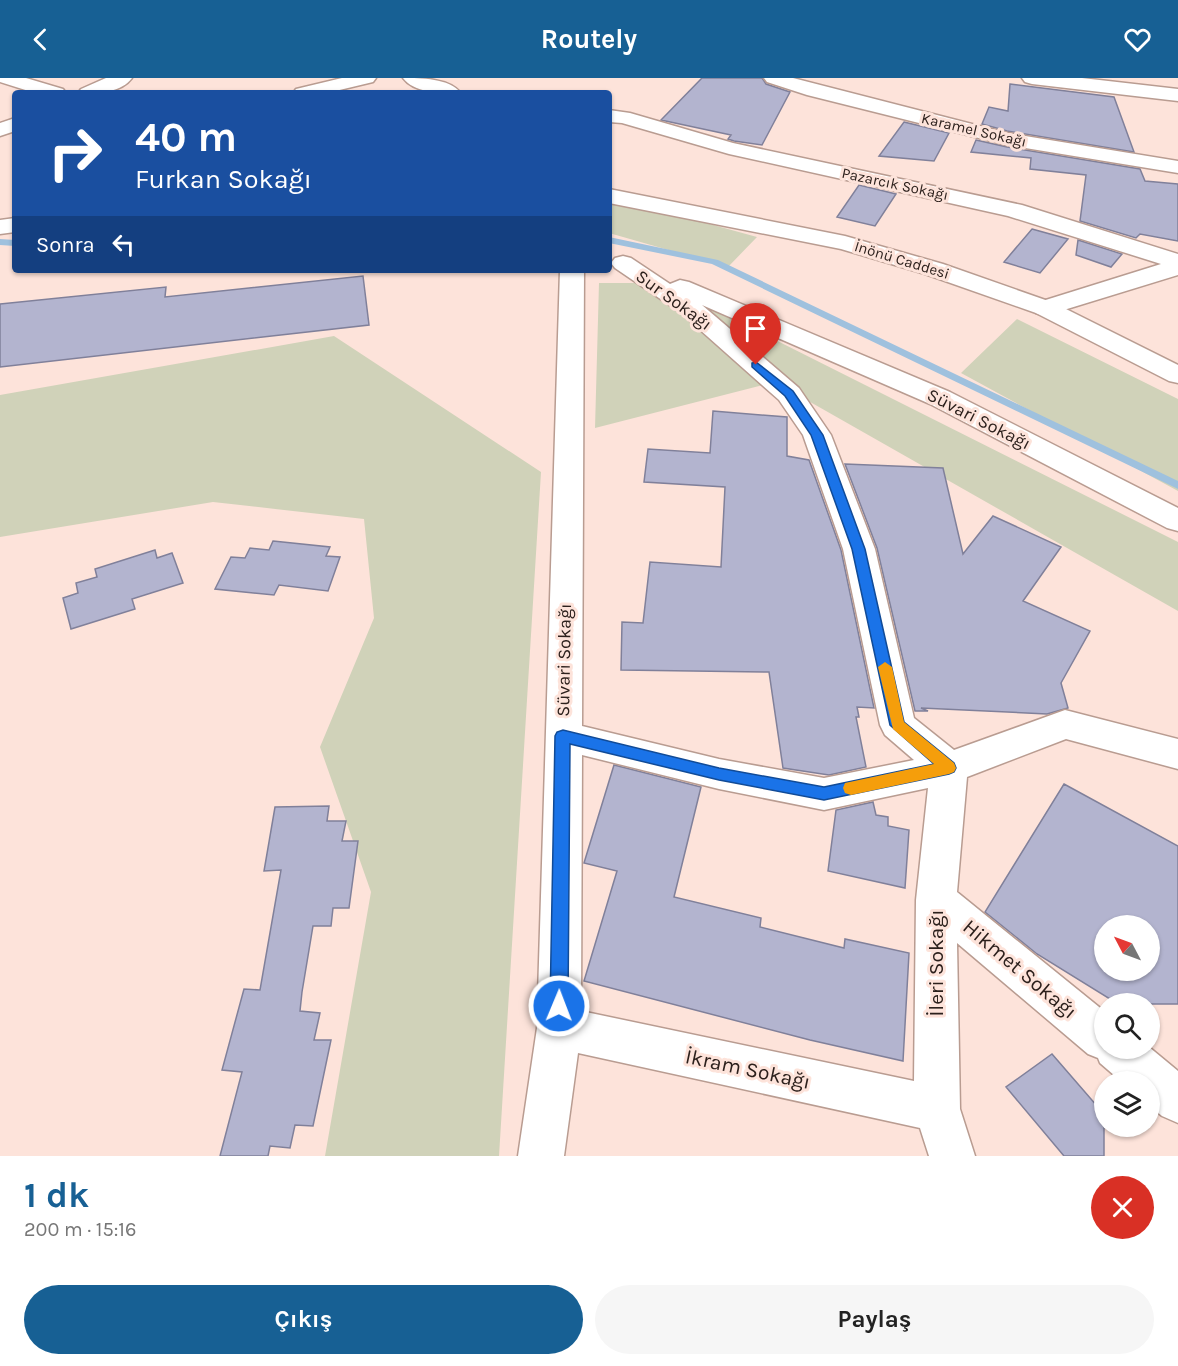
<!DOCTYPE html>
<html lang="tr">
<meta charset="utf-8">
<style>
body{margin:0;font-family:Karla,sans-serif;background:#f6f6f6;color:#222;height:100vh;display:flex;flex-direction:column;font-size:22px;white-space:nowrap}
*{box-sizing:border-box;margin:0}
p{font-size:20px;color:#767676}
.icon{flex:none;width:33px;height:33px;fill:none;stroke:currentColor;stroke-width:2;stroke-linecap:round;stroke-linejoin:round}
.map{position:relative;height:1078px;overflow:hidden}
.details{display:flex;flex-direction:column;background:#fff;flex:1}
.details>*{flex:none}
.hud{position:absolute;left:12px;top:12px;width:600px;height:183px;border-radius:6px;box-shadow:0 2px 4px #0004;background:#1a4fa0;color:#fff;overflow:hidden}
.needle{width:39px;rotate:311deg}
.buttons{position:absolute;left:1094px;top:837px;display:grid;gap:12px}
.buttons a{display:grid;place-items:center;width:66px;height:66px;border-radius:50%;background:#fff;box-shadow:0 2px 4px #0004;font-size:30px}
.pin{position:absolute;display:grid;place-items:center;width:51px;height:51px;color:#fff;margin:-62px -26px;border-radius:50% 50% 50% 0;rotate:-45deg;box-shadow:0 0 6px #0007}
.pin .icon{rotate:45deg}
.me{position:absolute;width:66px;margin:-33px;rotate:1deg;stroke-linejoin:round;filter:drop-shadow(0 0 4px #0008)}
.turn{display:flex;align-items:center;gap:21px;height:126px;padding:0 24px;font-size:27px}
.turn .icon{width:78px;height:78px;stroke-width:2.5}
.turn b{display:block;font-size:42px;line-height:51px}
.then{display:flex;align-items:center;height:57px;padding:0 24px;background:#0003;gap:12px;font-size:22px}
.round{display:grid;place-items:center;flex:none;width:63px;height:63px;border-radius:32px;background:#f6f6f6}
.headline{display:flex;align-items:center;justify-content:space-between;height:102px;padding:0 24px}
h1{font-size:36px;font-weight:700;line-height:45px;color:#176094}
.cta{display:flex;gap:12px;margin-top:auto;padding:12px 24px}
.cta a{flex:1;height:69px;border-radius:36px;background:#176094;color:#fff;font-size:24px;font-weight:700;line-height:69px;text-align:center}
.cta a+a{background:#f6f6f6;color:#222}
header{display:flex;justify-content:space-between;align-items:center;height:78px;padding:0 24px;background:#176094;color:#fff;font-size:27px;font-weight:700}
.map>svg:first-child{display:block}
.green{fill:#d0d2b9}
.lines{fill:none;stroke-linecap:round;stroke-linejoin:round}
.stream{fill:#9fc1de;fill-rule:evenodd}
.building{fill:#b3b4cf;stroke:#80809a;stroke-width:1.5;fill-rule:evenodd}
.street-casing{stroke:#b99c91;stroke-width:3}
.secondary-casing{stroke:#b99c91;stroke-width:3}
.street{fill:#fff;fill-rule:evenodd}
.secondary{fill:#fff;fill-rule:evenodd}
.route{fill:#1a73e8;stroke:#114b97;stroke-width:1.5}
.slow{fill:#f59e0b}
.labels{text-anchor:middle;stroke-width:6;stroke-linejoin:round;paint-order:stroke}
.far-street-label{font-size:15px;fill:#2c201c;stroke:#fde3da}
.street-label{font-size:18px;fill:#2c201c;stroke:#fde3da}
.near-street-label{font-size:21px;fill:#2c201c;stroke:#fde3da}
</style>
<header><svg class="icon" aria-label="back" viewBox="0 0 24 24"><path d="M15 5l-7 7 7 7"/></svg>Routely<svg class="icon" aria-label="heart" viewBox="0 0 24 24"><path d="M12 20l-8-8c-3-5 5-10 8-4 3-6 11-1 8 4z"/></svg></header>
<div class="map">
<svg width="1178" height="1078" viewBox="0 0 1178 1078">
<rect width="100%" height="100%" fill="#fde3da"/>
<!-- green -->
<path class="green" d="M609,124l46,7 102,28 -29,30 -119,-34z
M599,205h63l516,259v69l-403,-229 -180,46z
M1017,241l161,80v92l-217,-118z
M334,258l207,136 -42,684h-174l46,-264 -51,-145 54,-129 -10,-99 -151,-17 -213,35v-142z"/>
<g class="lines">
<!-- stream -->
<path class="stream" d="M609,159l109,23 460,221v8l-466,-225 -103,-21z
M0,161l15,1v6l-15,-1z"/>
</g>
<!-- building -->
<path class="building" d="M702,0h60l4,6 24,8 -28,53 -28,-4 -6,-2 3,-4 -70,-15z
M1010,6l104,13 20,55 -127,-21 -25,-7 7,-17 19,4z
M904,44l45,11 -15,28 -55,-5z
M976,62l31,7 133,22 5,12 33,3v57l-38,-7 -4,4 -56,-17 6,-46 -56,-6 1,-11 -60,-6z
M859,107l37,9 -21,32 -38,-9z
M1032,151l36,10 -28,34 -36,-11z
M1078,162l44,14 -11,13 -35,-12z
M363,198l6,49 -369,42v-63l166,-17 -1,10z
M713,333l74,6v39l22,4 32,90 33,158 -17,-1 2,10h-3l10,50 -37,8 -46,-7 -14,-96 -148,-2 1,-48 21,1 7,-61 71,5 4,-80 -81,-5 4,-33 62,4z
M845,386l98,4 20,86 30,-38 68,31 -38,54 67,30 -29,52 7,25 -21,6 -126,-6 7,3h-13l-38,-163z
M273,463l57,6 -4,9 14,1 -12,34 -49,-6 -5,10 -59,-6 16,-32 14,1 5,-10 19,2z
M155,472l2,8 15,-5 11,30 -51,16 3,10 -64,20 -8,-31 15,-5 -2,-10 21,-6 -2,-8z
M614,687l87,22 -27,110 87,21 -1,9 84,21 1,-9 64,14 -6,108 -93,-21 -226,-59 33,-110 -33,-8z
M1064,706l114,62v158h-60l-81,-50 -52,-42zM1104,848h45v44h-45z
M873,724l3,13 12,2v9l21,4 -4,58 -77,-17 8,-61z
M329,728l-2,15h19l-4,20h16l-9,67h-16l-2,18h-18l-11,66 -2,19 20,2 -6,27h17l-18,86 -18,-1 -5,23 -20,-2 -2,10h-48l22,-84 -20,-2 22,-81 16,1 21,-120 -17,1 11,-64z
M1052,976l52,60v42h-40l-58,-69z"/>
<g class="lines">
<!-- street casing -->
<g class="street-casing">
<path id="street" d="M106,0h26c-12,16 -36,15 -54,15l3,-4z
M342,0h34l-3,4 -46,11h-34l3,-4z
M403,0c18,0 46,0 58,15 -18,0 -46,1 -58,-15z
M764,0h29l214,55 171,28v12l-171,-28 -200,-50 -40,-13z
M609,32l21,3 103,30 289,62 156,49v21l-124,38 -9,3 -9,-3 -4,-5 4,-5 125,-39 -153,-48 -279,-62 -107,-31 -13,-1z
M15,40v13l-15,5v-13z
M15,140v14l-15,2v-14z
M623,178l8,2 39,26 10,-4 9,2 261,110 228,116v23l-11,-3 -237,-124 -228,-99 97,83 32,47 44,114 39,169 40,32 111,-40 113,29v30l-112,-30 -99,38 -10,115 147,119v37l45,-1 29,24v52l-16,-7 -13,-11v-23h-27l-22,-19 -2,-5 -10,-4 -131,-111 3,166 15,47h-46l-9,-28 -342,-75 -14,103h-46l19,-128 23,-758h24l-2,456 137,33 105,19 90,-18 -29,-25 -5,-10 -37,-176 -40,-114 -24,-35 -98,-87 -66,-45 -4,-5 4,-5zM582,677l137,34 105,21 104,-22 -12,112 -2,181 -333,-70z"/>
</g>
<!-- secondary casing -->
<g class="secondary-casing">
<path id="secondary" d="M0,0h26l37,11 3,4h-31l-35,-11z
M1022,0h60l96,11v12l-146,-17 -7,-2z
M609,111l236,47 98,28 111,39 124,62v18l-9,-2 -133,-68 -111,-39 -84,-25 -232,-46z"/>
</g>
<!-- street -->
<use href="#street" class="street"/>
<!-- secondary -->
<use href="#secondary" class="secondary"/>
</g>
<!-- route -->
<path class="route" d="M756,284l37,29 30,44 42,114 39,173 50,41 2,5 -2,4 -5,2 -125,26 -105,-20 -149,-36 -2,262 -3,6 -6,2 -6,-2 -3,-6 5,-270 2,-4 6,-2 156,38 105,19 110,-23 -44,-39 -38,-176 -41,-114 -26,-39 -33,-29v-4z"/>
<!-- slow -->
<path class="slow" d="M885,584l7,5 12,55 50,41 2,5 -2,4 -5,2 -98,21 -6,-2 -2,-5 2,-5 89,-19 -41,-35 -15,-62z"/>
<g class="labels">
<!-- far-street labels -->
<g class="far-street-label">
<text transform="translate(974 52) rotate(13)" y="5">Karamel Sokağı</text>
<text transform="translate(895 106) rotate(12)" y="5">Pazarcık Sokağı</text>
<text transform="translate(902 182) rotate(17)" y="5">İnönü Caddesi</text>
</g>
<!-- street labels -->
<g class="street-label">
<text transform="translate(674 222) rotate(36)" y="6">Sur Sokağı</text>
<text transform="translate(979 341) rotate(27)" y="6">Süvari Sokağı</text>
<text transform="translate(564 582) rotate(-89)" y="6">Süvari Sokağı</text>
</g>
<!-- near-street labels -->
<g class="near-street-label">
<text transform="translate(936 885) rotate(-90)" y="7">İleri Sokağı</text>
<text transform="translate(1020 891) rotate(40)" y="7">Hikmet Sokağı</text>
<text transform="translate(748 991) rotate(12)" y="7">İkram Sokağı</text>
</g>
</g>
</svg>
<div class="buttons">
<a><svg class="needle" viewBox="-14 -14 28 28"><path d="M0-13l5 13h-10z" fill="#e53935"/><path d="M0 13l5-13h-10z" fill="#767676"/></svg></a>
<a><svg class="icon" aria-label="search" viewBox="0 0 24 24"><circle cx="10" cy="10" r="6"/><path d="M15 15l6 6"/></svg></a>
<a><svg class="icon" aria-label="layers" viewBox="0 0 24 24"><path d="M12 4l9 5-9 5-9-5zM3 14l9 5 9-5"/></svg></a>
</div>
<div class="pin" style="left:756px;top:287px;background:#d93025"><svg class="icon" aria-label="arrive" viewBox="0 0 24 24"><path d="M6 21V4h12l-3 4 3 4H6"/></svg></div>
<svg class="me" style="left:559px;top:928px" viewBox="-20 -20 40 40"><circle r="17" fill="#1a73e8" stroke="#fff" stroke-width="3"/><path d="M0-11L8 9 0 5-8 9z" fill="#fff"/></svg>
<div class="hud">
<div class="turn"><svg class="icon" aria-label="right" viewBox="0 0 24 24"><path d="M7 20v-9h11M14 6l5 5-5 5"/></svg><div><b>40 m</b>Furkan Sokağı</div></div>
<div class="then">Sonra<svg class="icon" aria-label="left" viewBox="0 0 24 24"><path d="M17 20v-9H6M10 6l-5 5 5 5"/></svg></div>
</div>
</div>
<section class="details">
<div class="headline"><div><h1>1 dk</h1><p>200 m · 15:16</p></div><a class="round" style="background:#d93025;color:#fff"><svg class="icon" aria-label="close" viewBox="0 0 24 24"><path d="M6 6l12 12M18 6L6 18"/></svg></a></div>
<div class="cta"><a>Çıkış</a><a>Paylaş</a></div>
</section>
